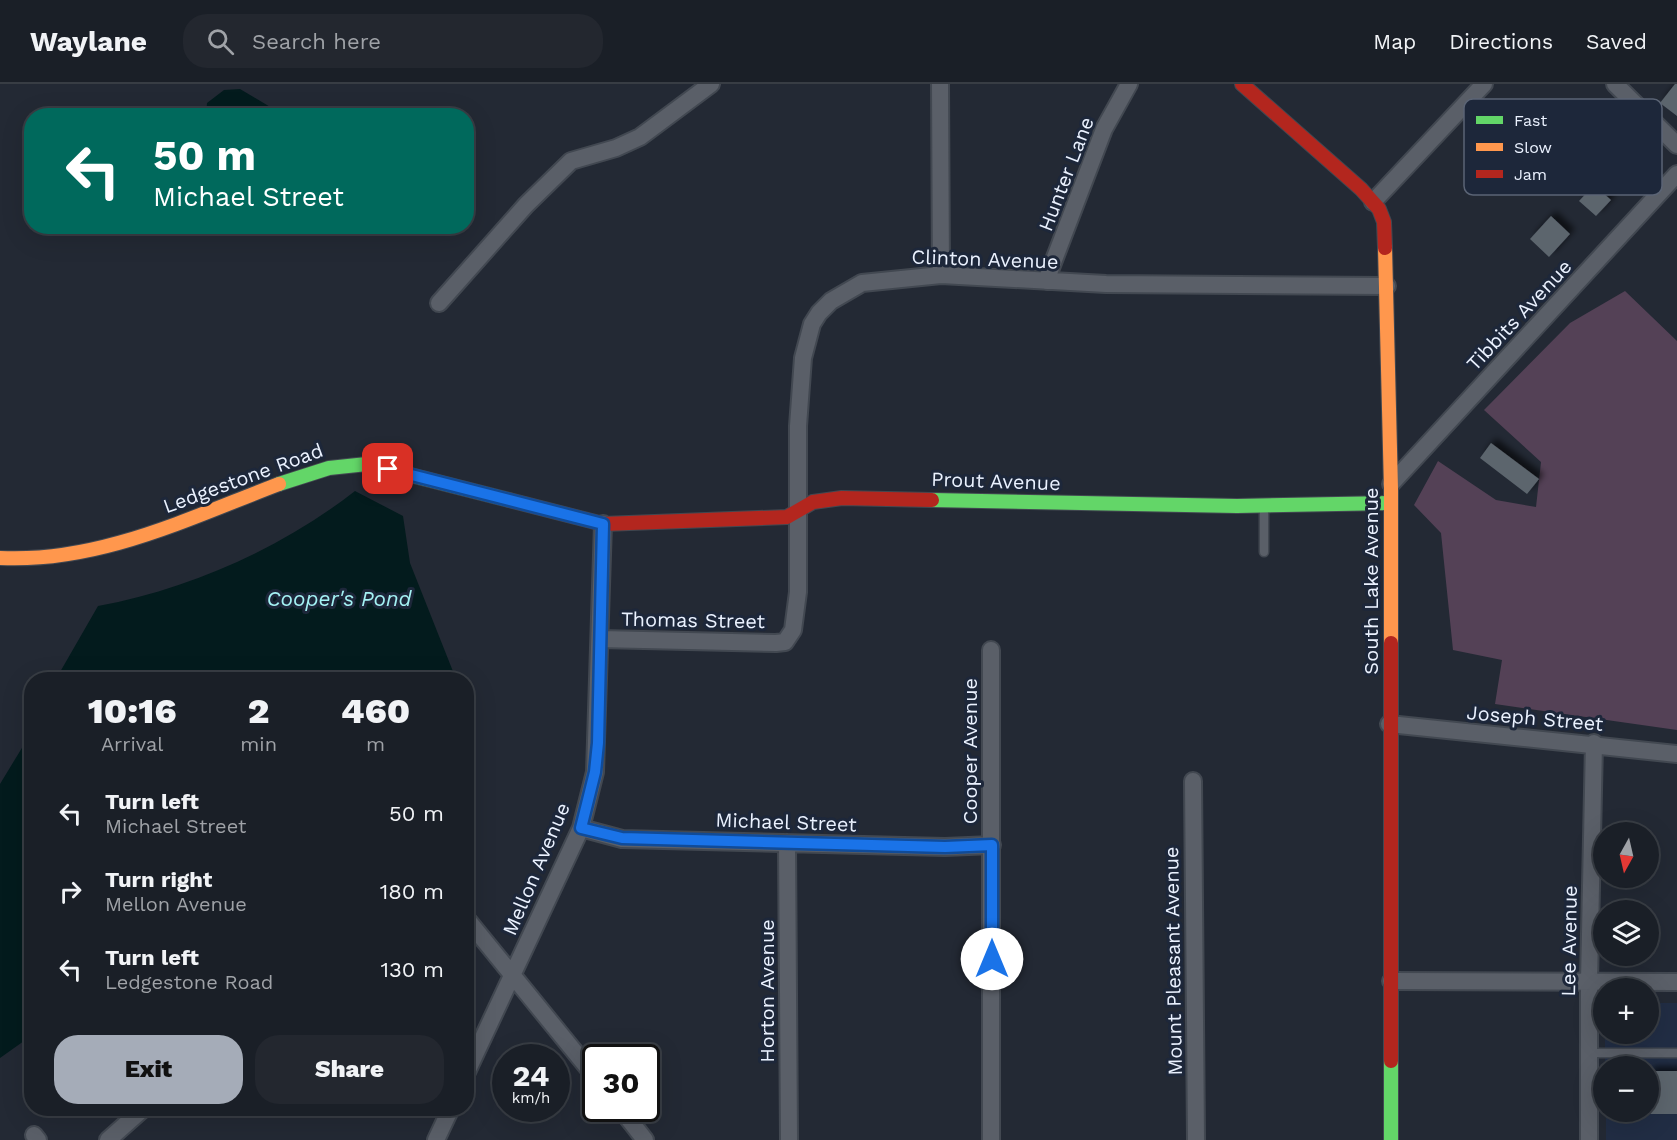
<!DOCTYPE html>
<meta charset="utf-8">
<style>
body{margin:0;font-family:"Work Sans",sans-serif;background:#23272f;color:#f1f3f6;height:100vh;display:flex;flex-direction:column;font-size:22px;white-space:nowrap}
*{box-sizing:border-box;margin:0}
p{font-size:20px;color:#9fa2a7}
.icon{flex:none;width:33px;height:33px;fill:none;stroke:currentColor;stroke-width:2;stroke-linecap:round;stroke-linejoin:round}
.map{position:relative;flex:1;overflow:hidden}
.sheet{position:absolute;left:24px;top:588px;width:450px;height:444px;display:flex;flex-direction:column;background:#1a1f27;border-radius:24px;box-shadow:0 6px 24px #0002,0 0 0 2px #383d44}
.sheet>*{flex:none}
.banner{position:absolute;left:24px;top:24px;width:450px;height:126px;border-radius:24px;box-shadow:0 6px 24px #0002,0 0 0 2px #383d44;background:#00695c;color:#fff;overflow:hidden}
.needle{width:39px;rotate:188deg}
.fabs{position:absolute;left:1593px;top:738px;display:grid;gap:12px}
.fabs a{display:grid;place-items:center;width:66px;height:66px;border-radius:50%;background:#1a1f27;box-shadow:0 6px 24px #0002,0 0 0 2px #383d44;font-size:30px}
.speed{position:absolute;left:492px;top:960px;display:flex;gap:12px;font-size:30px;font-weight:700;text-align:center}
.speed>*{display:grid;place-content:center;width:78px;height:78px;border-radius:50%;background:#1a1f27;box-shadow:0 6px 24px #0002,0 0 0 2px #383d44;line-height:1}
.speed small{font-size:15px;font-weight:400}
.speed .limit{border:3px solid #111;border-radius:9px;background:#fff;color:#111}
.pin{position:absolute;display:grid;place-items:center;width:51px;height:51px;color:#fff;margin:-26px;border-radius:12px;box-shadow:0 3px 9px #0006}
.me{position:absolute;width:66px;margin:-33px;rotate:0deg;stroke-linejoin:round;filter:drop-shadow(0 0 4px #0008)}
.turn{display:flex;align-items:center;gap:21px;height:126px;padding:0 30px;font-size:27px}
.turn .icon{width:78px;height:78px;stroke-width:2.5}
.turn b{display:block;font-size:42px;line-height:51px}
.eta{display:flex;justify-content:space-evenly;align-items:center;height:102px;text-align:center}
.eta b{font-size:36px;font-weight:800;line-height:42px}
.action{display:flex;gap:12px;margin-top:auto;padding:12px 30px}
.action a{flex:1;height:69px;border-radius:24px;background:#a5acb8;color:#111;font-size:24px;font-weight:800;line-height:69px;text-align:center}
.action a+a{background:#23272f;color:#f1f3f6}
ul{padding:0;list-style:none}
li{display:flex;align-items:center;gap:18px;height:78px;padding:0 30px}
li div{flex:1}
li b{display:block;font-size:22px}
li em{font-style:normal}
header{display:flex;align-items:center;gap:36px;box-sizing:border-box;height:84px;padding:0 30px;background:#1a1f27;border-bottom:2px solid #383d44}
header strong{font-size:28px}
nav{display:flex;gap:33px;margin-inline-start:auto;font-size:21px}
.search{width:420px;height:54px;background:#23272f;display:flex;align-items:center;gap:15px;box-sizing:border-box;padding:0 21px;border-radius:24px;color:#9fa2a7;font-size:22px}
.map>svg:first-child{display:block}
.built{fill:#212d44}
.forest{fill:#544156}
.water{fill:#031b1d}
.building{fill:#5c656d;filter:url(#shadow)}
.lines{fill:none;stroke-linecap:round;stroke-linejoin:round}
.lane-casing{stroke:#424851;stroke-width:11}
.street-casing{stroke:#424851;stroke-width:20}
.fast-casing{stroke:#424851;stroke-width:16}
.slow-casing{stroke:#424851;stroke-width:16}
.jam-casing{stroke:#424851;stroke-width:16}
.lane{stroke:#5a5f68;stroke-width:8}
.street{stroke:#5a5f68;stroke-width:16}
.fast{stroke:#63d668;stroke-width:14}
.slow{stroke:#ff974d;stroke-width:14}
.jam{stroke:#b3261e;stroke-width:14}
.route-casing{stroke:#114b97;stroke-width:15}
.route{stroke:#1a73e8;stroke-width:10}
.labels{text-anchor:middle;stroke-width:6;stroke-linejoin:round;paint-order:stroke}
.street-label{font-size:20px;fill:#ebf2ff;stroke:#1d273a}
.water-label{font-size:21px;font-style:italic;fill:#a4f2f4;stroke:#1d273a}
.key{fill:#1d273a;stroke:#5b6475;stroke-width:1.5}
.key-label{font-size:16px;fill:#ebf2ff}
</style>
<header>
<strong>Waylane</strong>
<div class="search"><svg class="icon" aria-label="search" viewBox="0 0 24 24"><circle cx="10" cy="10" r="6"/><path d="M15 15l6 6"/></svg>Search here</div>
<nav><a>Map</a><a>Directions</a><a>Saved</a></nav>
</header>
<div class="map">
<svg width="1677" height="1056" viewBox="0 0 1677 1056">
<defs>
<filter id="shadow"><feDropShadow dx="5" dy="-5" stdDeviation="3" flood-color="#0009"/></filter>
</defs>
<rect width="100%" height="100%" fill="#232934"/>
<!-- built -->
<path class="built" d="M1649,919h28v137h-71v-28h42v-46h-43v-32h43z"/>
<!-- forest -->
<path class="forest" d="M1625,207l52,50v389l-182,-26 7,-44 -49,-10 -12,-117 -27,-28 24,-44 58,39 40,7 5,-45 -57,-52 86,-87z"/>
<!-- water -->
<path class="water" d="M240,5l32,19 7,7h-73l1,-12 17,-13z
M355,407l48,25 7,47 46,116h-400l42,-73c92,-17 184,-58 257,-115z
M31,649v303l-31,22v-274z"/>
<!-- building -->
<path class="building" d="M1675,0h2v32l-17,-13z
M1594,101l17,15 -15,16 -17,-15z
M1551,132l19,18 -21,23 -19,-18z
M1491,359l48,36 -12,15 -47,-36z
M1648,987h29v43h-29z"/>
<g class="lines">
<!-- lane casing -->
<g class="lane-casing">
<path id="lane" d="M1264,468v-46
M1589,969h88"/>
</g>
<!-- street casing -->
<g class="street-casing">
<path id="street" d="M940,0l1,191
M1615,0l62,61
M1373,118l111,-118
M1046,197l58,-152 25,-45
M439,219l87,-98 45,-44 45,-13 24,-11 71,-53
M1391,400l286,-310
M600,555l176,4 9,-1 8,-12 5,-38v-166l5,-68 9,-34 7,-11 12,-12 31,-18 79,-8 165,9 281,2
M991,566v490
M1389,640l288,30
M1193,697l3,359
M581,744l41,11 323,8 47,-2
M787,759l2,297
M466,834l130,160
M1391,897l286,1
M466,990l115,-246 14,-56 8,-248
M620,1024l25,32
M34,1051l4,5
M108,1056l36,-32
M436,1056l15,-32
M1589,1056v-158l5,-239"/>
</g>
<!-- fast casing -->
<g class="fast-casing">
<path id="fast" d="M279,400l50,-16 38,-4 142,36
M932,416l305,6 154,-3
M1391,977v79"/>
</g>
<!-- slow casing -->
<g class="slow-casing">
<path id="slow" d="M1385,164l6,241v154
M0,474c99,5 189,-40 279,-74"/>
</g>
<!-- jam casing -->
<g class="jam-casing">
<path id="jam" d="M1242,0l119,105 18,20 5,13 1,26
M509,416l94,24 184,-7 26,-15 29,-4 90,2
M1391,559v418"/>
</g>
<!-- lane -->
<use href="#lane" class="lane"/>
<!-- street -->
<use href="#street" class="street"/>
<!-- fast -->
<use href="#fast" class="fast"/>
<!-- slow -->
<use href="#slow" class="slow"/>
<!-- jam -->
<use href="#jam" class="jam"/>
</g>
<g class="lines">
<!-- route casing -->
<g class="route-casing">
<path id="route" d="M388,385l215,55 -5,219 -3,29 -14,56 41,10 323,9 47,-2v114"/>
</g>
<!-- route -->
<use href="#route" class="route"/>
</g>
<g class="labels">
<!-- street labels -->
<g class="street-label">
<text transform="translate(1066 90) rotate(-69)" y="7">Hunter Lane</text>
<text transform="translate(985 175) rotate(2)" y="7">Clinton Avenue</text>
<text transform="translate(1519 231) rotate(-47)" y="7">Tibbits Avenue</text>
<text transform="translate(243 394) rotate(-20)" y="7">Ledgestone Road</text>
<text transform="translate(996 397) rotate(2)" y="7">Prout Avenue</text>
<text transform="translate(1371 497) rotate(-90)" y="7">South Lake Avenue</text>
<text transform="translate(693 536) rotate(1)" y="7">Thomas Street</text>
<text transform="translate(1535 634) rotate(5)" y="7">Joseph Street</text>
<text transform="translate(970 667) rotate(-90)" y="7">Cooper Avenue</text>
<text transform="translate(786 738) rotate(2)" y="7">Michael Street</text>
<text transform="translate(536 785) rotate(-67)" y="7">Mellon Avenue</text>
<text transform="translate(1569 857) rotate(-89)" y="7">Lee Avenue</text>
<text transform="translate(1173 877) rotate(-91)" y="7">Mount Pleasant Avenue</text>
<text transform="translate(767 907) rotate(-90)" y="7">Horton Avenue</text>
</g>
<!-- water labels -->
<g class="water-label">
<text x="339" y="522">Cooper's Pond</text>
</g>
</g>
<!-- legend -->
<rect x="1464" y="15" width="198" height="96" rx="9" class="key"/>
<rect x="1476" y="32" width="27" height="8" fill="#63d668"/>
<rect x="1476" y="59" width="27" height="8" fill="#ff974d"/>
<rect x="1476" y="86" width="27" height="8" fill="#b3261e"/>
<g class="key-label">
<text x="1514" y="42">Fast</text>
<text x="1514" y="69">Slow</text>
<text x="1514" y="96">Jam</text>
</g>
</svg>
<div class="fabs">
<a><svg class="needle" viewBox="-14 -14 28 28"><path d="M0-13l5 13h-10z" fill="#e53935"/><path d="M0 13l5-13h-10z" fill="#9fa2a7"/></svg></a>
<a><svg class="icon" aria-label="layers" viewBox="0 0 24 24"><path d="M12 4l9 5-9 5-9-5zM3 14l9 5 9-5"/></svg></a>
<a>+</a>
<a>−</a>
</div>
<div class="speed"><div>24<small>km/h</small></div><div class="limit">30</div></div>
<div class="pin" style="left:388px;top:385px;background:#d93025"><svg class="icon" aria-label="arrive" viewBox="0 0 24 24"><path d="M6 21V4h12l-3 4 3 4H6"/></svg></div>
<svg class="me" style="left:992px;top:875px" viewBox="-20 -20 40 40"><circle r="19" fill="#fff"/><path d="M0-13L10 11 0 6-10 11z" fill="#1a73e8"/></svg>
<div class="banner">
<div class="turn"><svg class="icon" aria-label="left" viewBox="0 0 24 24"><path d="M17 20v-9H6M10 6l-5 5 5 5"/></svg><div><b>50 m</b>Michael Street</div></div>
</div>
<section class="sheet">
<div class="eta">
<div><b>10:16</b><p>Arrival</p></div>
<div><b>2</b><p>min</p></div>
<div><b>460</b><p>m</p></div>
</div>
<ul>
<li><svg class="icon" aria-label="left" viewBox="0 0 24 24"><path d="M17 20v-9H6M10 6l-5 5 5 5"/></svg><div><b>Turn left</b><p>Michael Street</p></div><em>50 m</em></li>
<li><svg class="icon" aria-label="right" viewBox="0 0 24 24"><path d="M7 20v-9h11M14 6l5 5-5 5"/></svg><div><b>Turn right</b><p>Mellon Avenue</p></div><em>180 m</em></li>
<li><svg class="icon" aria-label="left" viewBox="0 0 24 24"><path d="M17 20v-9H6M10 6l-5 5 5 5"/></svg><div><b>Turn left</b><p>Ledgestone Road</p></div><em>130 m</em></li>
</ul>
<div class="action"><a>Exit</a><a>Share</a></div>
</section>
</div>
